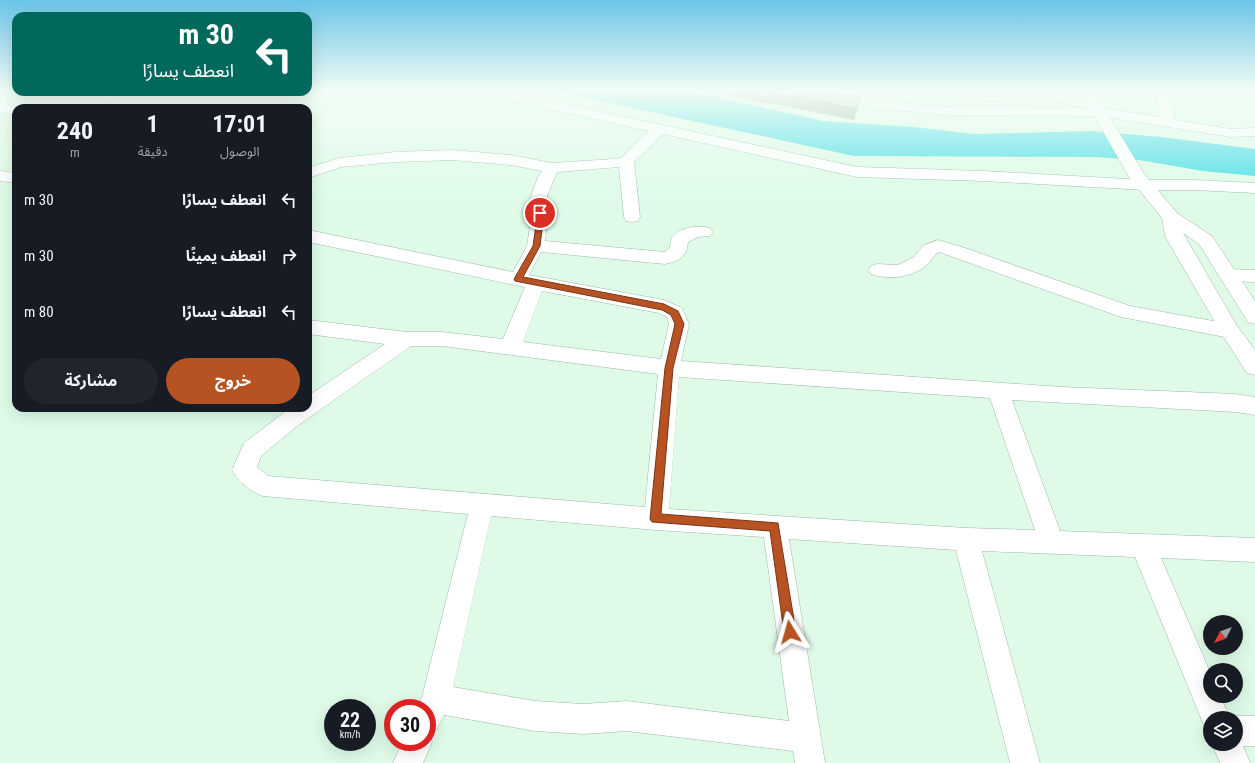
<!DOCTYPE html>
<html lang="ar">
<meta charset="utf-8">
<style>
body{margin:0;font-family:"Roboto Condensed","Noto Sans Arabic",sans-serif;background:#20242c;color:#f1f3f6;direction:rtl;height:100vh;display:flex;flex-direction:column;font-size:15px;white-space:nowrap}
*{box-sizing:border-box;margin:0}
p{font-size:13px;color:#9ea1a6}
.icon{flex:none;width:22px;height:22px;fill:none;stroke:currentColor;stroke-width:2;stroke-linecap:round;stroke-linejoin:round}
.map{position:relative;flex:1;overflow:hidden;direction:ltr}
.details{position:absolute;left:12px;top:104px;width:300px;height:308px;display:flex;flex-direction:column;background:#171b24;border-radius:12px;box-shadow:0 4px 16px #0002;direction:rtl}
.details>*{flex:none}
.guide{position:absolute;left:12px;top:12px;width:300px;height:84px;border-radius:12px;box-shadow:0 4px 16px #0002;direction:rtl;background:#00695c;color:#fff;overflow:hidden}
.needle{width:26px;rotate:228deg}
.controls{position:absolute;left:1203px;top:615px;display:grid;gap:8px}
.controls a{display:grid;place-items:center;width:40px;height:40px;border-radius:50%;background:#171b24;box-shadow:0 4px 16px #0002;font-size:20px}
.speed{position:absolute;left:324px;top:699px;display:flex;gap:8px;font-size:20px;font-weight:700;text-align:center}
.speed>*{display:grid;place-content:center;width:52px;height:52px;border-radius:50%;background:#171b24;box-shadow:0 4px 16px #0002;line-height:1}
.speed small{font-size:10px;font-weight:400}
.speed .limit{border:6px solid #d22;background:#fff;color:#111}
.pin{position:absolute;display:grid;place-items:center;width:34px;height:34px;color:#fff;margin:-17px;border:2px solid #fff;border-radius:50%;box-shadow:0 1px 4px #0007}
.me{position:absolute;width:44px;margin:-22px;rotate:352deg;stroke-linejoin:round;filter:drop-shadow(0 0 3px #0008)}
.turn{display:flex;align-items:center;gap:14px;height:84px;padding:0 12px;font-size:18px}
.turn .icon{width:52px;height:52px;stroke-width:2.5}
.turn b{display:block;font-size:28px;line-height:34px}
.eta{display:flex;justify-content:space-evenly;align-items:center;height:68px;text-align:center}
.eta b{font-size:24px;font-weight:700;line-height:28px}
.action{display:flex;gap:8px;margin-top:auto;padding:8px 12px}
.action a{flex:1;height:46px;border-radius:24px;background:#b75222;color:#fff;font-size:16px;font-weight:700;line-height:46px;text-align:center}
.action a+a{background:#20242c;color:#f1f3f6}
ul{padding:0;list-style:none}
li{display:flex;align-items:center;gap:12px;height:56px;padding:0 12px}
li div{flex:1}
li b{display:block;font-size:15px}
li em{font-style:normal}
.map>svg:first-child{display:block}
.water{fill:#50dfe7}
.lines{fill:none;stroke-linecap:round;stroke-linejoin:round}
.service-casing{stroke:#9eb8a6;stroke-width:1}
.minor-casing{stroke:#9eb8a6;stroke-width:1}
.tertiary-casing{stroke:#9eb8a6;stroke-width:1}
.secondary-casing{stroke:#9eb8a6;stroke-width:1}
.service{fill:#fff;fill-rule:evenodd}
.minor{fill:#fff;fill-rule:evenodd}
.tertiary{fill:#fff;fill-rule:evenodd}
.secondary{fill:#fff;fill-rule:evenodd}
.wall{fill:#a0ad96}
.building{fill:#bac9af;stroke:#828d7a}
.route{fill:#b75222;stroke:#773516}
</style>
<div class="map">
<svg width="1255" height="763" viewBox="0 0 1255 763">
<rect width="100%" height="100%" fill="#dffbe8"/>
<!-- water -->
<path class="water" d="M550,90h134l139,31 91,6 60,7 118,-3 69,6 94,12v27l-52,-5 -64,-11 -42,-3 -243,-1z"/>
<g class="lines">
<!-- service casing -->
<g class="service-casing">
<path id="service" d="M1051,90h8l6,9 32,7 4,2 -4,2 -35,-7 -101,-3 -4,-2 4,-2 96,3z"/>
</g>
<!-- minor casing -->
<g class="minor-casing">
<path id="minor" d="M474,90h26l357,77 127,4 161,9h49l61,3v10l-61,-3h-49l-161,-9 -127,-4 -194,-43 -29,28 6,55 -2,4 -6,1 -6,-1 -2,-4 -5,-50 -62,5 -10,24 1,17 -3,28 120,11 4,-3c2,-3 1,-8 3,-12 7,-10 27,-12 38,-9l3,4 -3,4 -12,1 -10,5c-1,15 -9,19 -23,22l-124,-12 -12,23 135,25 18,8 7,16 -8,37 381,26 174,7 19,3v18l-19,-3 -224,-12 48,131 195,7v24l-94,-4 49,114v24h10l10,22h-20v13l-5,-3 -70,-171 -153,-6 58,212h-30l-54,-213 -167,-11 36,224h-30l-2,-12 -166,-20 -44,3 -48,-3 -91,-16 -7,14 -9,4 4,9 -9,21h-30l9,-21h25v-34h-10l5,-11 46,-183 -205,-18c-12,-4 -25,-14 -31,-26l12,-27 46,-35h18v-12l77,-52 -77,-10v-14l99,12h35l61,7 22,-52 -217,-45v-12l205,42 14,-26 5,-33 -1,-17 7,-19 4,-6 -31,-6 -59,-5 -56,2 -55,5 -33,11v-10l31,-10 57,-6 56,-2 59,5 41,8 62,-4 7,-1 28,-27 -168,-37 -5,-1zM542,291l117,22 8,4 2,7 -8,35 -138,-17zM411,346h31l216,28 -13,133 -377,-31 -11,-9 4,-11 36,-30zM679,377l311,21 45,132 -69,-2 -297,-19zM491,516l165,14 108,7 25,184 -162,-20 -44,3 -48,-3 -82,-14z
M1154,90h14l7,30 56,9 24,-1v8l-24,1 -131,-21 -5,-1 -2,-3 2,-3 5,-1 60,9z
M116,102c9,0 27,-2 33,6h-45l2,-3z
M0,104l22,4h-6v6l-16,-2z
M0,171l16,2v10l-16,-2z
M938,240l27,8 165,58 100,18 7,2 3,5 -3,5 -7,2 -109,-21 -182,-65c-6,3 -8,10 -13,14 -17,12 -36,14 -55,8l-3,-4 3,-4 6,-2 21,1 16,-8 10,-12z
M1227,269l28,1v12l-28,-1 -6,-2 -3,-4 3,-4z
M1236,716h19v30h-12l7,17h-30l-8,-19h24v-26h-4z"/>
</g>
<!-- tertiary casing -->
<g class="tertiary-casing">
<path id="tertiary" d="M814,90h25l39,10 71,7 151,1 5,1 2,3 -2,3 -5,1 -151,-1 -71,-7 -62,-15z"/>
</g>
<!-- secondary casing -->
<g class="secondary-casing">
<path id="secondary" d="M1083,90h14l7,18 40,66 33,39 35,23 43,65v23l-7,-2 -49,-78 -16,-11 54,93 18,24v25l-8,-2 -24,-37 -58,-100 -3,-18 -33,-41 -39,-69z"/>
</g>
<!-- service -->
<use href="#service" class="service"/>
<!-- minor -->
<use href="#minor" class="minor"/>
<!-- tertiary -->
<use href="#tertiary" class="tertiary"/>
<!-- secondary -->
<use href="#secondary" class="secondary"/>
</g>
<!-- wall -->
<path class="wall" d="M702,90h124l35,7 -7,23z"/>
<!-- building -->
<path class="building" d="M760,90h66l35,7 -4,12z"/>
<!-- sky -->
<linearGradient id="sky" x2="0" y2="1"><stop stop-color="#6bc5e8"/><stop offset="0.46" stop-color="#f1fdf5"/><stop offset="1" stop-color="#f1fdf5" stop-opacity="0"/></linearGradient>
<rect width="1255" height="197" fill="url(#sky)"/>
<!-- route -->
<path class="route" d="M538,211h5l1,2 -4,33 -17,31 141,27 14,7 6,13 -11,44 -12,146 117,9 18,109 -2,4 -4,2 -4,-2 -2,-4 -14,-101 -118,-9 -2,-3 15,-151 10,-44 -4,-9 -9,-5 -147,-29 -1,-2 19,-33z"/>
</svg>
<div class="controls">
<a><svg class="needle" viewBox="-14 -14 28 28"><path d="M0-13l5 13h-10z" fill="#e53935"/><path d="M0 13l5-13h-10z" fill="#9ea1a6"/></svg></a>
<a><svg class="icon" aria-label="search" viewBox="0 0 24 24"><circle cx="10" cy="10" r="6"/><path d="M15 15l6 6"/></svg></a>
<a><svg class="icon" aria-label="layers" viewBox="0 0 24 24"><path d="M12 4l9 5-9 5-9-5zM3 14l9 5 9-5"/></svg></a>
</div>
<div class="speed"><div>22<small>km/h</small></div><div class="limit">30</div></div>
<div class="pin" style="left:540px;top:213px;background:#d93025"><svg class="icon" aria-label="arrive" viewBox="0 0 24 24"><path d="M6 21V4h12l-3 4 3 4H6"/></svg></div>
<svg class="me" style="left:790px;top:632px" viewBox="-20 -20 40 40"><path d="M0-17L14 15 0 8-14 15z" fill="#b75222" stroke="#fff" stroke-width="4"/></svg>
<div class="guide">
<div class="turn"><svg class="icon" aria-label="left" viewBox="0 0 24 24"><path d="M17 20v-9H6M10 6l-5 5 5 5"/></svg><div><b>30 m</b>انعطف يسارًا</div></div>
</div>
<section class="details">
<div class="eta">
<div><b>17:01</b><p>الوصول</p></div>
<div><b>1</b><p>دقيقة</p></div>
<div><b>240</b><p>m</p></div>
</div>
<ul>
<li><svg class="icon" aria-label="left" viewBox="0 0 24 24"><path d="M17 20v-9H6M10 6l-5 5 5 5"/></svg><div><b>انعطف يسارًا</b></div><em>30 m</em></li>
<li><svg class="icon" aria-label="right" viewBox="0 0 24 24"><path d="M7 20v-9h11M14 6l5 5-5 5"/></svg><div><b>انعطف يمينًا</b></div><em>30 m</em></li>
<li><svg class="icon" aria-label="left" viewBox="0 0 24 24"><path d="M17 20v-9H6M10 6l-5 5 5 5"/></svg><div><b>انعطف يسارًا</b></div><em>80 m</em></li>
</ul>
<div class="action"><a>خروج</a><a>مشاركة</a></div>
</section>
</div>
